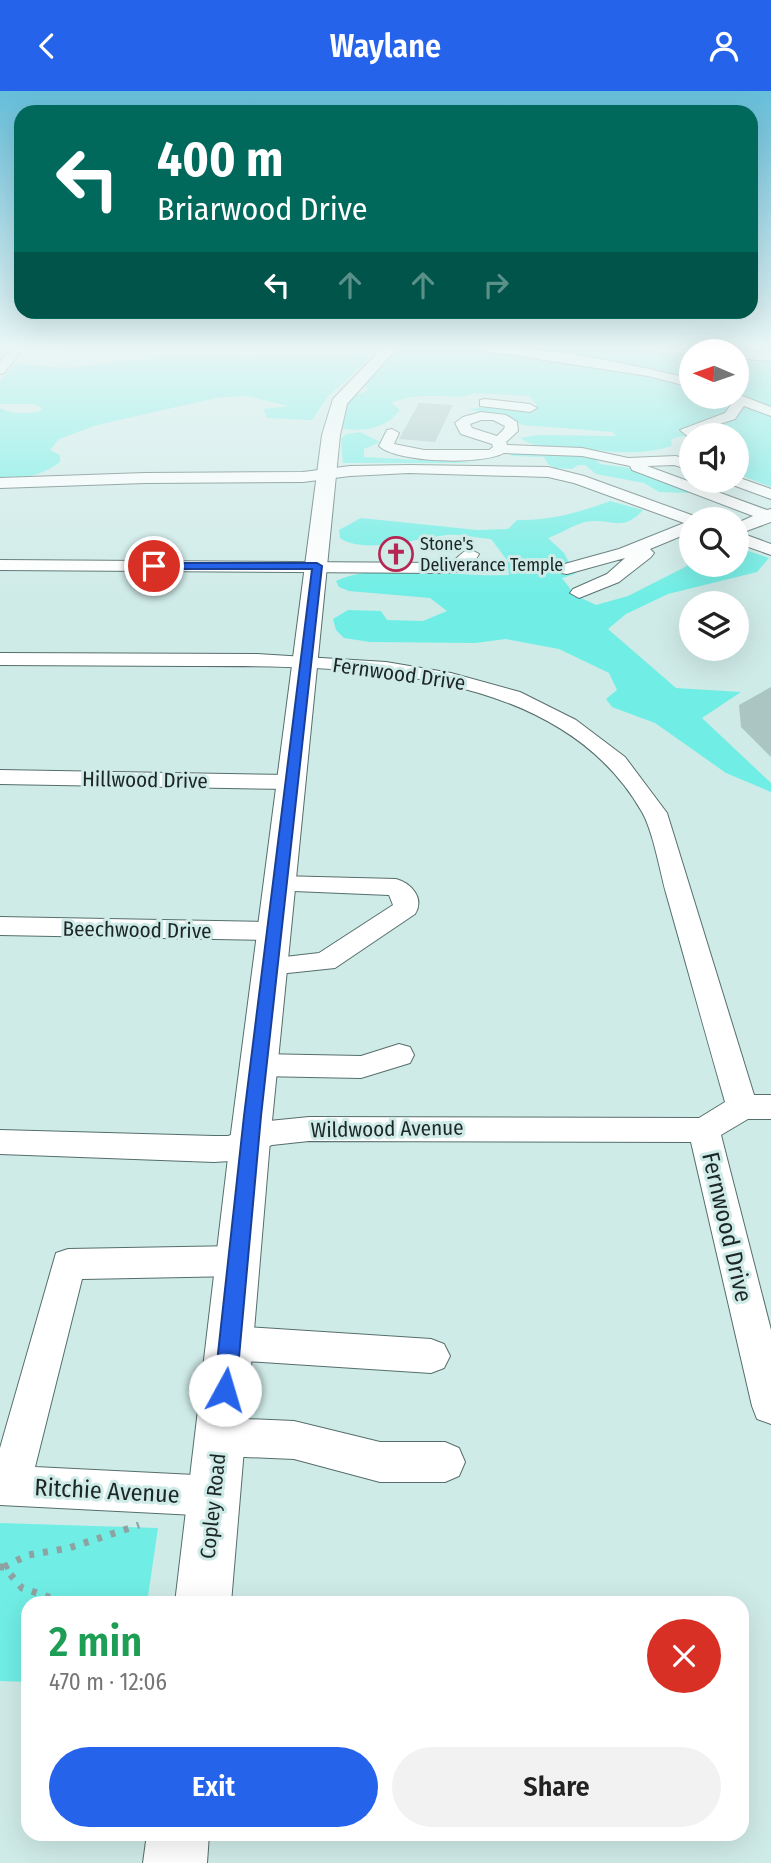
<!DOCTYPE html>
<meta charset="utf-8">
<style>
body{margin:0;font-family:"Fira Sans Condensed",sans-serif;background:#f2f2f2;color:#222;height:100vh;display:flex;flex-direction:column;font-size:26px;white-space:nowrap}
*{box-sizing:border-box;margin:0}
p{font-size:23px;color:#767676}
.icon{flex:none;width:38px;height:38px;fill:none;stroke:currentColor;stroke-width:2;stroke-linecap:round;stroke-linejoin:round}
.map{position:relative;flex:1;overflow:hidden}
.details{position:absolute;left:21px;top:1505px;width:728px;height:245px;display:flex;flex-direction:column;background:#fff;border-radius:21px;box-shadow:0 7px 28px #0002}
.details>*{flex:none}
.top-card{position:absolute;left:14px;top:14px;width:744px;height:214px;border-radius:21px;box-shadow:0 7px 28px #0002;background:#00695c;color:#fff;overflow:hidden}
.needle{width:46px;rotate:272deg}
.controls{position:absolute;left:679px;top:248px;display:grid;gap:14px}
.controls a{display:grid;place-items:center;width:70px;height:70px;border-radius:50%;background:#fff;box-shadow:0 7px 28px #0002;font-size:35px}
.pin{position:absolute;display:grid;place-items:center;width:60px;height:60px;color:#fff;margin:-30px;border:4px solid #fff;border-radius:50%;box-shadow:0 2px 7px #0007}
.me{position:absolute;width:77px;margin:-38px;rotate:6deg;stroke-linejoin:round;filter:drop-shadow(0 0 5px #0008)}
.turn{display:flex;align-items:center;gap:24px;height:147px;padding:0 28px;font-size:32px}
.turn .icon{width:91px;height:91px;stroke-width:2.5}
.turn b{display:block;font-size:49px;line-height:60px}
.lanes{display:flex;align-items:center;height:66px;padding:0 28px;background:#0003;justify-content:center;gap:35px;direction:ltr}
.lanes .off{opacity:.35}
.round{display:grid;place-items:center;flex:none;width:74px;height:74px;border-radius:37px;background:#f2f2f2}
.head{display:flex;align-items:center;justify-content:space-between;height:119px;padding:0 28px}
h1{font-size:42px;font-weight:600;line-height:52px;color:#1e9e55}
.action{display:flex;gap:14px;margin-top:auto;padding:14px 28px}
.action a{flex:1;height:80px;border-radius:42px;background:#2563eb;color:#fff;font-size:28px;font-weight:600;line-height:80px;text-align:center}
.action a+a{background:#f2f2f2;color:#222}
header{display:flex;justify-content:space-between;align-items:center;height:91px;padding:0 28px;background:#2563eb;color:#fff;font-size:32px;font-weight:600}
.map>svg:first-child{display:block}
.green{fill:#70eee5}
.building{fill:#aac5c2}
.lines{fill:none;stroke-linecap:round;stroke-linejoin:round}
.minor-casing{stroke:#556e6b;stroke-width:2}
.major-casing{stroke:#556e6b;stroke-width:2}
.path{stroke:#8ea3a1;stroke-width:7;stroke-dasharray:5 9;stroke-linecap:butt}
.minor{fill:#fff;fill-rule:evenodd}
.major{fill:#fff;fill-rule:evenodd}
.route{fill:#2563eb;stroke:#184099;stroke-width:2}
.labels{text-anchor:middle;stroke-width:6;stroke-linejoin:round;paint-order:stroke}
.far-poi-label{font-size:18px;fill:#1c2625;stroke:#cfebe8;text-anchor:start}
.street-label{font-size:21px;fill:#1c2625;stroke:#cfebe8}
.near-street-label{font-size:24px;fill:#1c2625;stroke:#cfebe8}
</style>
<header><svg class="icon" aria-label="back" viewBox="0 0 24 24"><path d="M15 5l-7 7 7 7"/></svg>Waylane<svg class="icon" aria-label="person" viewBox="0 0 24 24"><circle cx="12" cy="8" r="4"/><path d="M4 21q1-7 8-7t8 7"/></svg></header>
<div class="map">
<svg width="771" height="1772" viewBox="0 0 771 1772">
<rect width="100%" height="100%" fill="#cfebe8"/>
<!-- green -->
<path class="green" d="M402,255h220l69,7v44h46v-40l34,2v128l-34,-13v-10l6,-4 -6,-5v-19h-46v2l-9,-2 -11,3 1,7c-33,10 -60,6 -93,2 -21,-2 -42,2 -59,-10l18,-3 78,1 -3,-4 -91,-7 -17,-10 -36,-5c21,-8 44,5 66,1l1,-7 -7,-8 -55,-3c-13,9 -55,-4 -82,10l8,7c-13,18 -38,23 -59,18l7,-29 20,-9 -3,-6z
M355,264l13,2 -4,7 -36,32 -16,24 -45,-2 -4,-9 26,-3 -43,-10 -30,2 -119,27 -38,14 -9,11 10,5v7c-19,14 -36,16 -60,17v-71c12,7 25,5 39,4l3,-4 -9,-4h-33v-23l15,-17 55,4 57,-8 91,-3 22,2 101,-1z
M360,341l20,10 -16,7v8l113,6h-134l-2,-25 6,-4z
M523,361l70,5 7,7 30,4 61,25 -32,-1 -15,-9 -48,-9 -11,-9h-7l-6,4 -17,-1 -7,-4 -4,-7 -33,-1 1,-3z
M610,410l33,9c-21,24 -34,7 -58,12 -12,3 -25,12 -37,16l16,15 11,21 -13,4 13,17 21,10 32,-9 59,-30 4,-8v7h46v-18l32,11 -12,14 -89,22 -42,20 -18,15 68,59 65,4 -39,26 69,65v9l-45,-19 -71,-50 -43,-16 -6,-8 11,-9 -8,-17 -50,-24 -53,-10 -31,4 -105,-1 -26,-4 -8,-8 -3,-11 15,-9 33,1 6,9 36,1 24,-10 -17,-13 -81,-7 -10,-4 -3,-6c44,-21 122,-3 173,-6l-2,-15 -16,-21c-14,-1 -30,-5 -44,-4 -28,3 -83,20 -107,3l-1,-8 22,-12 116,12 31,-1 9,-9c32,1 64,-8 93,-19z
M0,1432l158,5 -11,75h-119v79l-28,-1z"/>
<!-- building -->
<path class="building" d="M419,312l34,2 -18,37 -36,-3z
M771,596v70l-30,-30 -2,-22z"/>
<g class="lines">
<!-- minor casing -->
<g class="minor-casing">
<path id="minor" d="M13,255h12l-21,27 -4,1v-12z
M472,255c69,0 152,16 219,33v8l-43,-11 -170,-26z
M631,255c20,0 68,-5 84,6h-24v2l-54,-4z
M737,259l34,3v8l-34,-3v-6h-4z
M737,303l34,13v9l-27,-10 -9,13 -37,12 6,5h-13v3l-11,-9 45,-17 8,-11 -7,-5h11z
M485,308l45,5 7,4 -7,4 -50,-6v-6z
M481,321l25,3 11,7 1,9 -12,11 1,3 75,3 46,10 48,-2 15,5v9l-17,-5 -27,1 120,44 4,-1v13l-30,11 30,11v11l-34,-12v-20l16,-7 -121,-46 -2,-4 -48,-10 -78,-3c-21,12 -107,10 -125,-7l8,-16 5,-1 7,4 -5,11 30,6h65l4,-3 -1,-3 -31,-10 -6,-11 8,-6zM481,329h12l12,6 -1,3 -7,7 -25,-8 -2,-4z
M409,374l139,2 36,9 113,41 2,3h-8v12l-41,17 4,4 -3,4 -32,25 -40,16 -9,-5 3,-4 34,-15 18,-16 -58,16 -6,-1 -3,-4 3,-4 58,-16 65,-26 -110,-40 -26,-6 -139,-4 -59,3 -47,6 -158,1 -145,5v-10l145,-5 158,-1 47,-6z
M737,386l34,12v10l-41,-15 -2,-3h9z
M470,458l9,5c-8,15 -18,18 -34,19l-445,-3v-10l445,3c13,-1 14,-11 25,-14z
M0,562l257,1 129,8 65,11 69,19 56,28 49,37 42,56 87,282h17v24h-23l-27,16 50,195v94l-14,-5 -5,-13 -61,-264 -382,-1 -37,4 -42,16 -16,1 -214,-8v-24l214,6h14l41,-15 40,-4 390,1 26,-16c-20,-69 -39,-139 -59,-209 -6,-22 -13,-62 -24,-81 -85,-149 -302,-146 -451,-146 -64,0 -127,-1 -191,-1z
M0,679l290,5 8,2 4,5 -4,5 -8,2 -290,-5z
M279,785l117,3c15,4 29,19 19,35l-80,54 -66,7 -10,-3 -4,-6 4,-6 60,-7 74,-48 -4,-10 -119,-5 -4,-6 4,-6z
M0,826l273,5 9,3 4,6 -4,6 -9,3 -273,-5z
M399,953l11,3 4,8 -4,8 -49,15 -103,-2 -11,-3 -4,-8 4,-8 11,-3 103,2z
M238,1155l12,4 6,11 -6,11 -12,4 -156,3 -47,188 180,9 15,6 6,14 -6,14 -15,6 -215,-11v-57l56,-195 12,-4z
M230,1235l201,13 13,5 6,12 -6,12 -13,5 -201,-13 -13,-5 -6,-12 6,-12z
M221,1327l73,3 86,21h65l14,6 6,14 -6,14 -14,6h-65l-86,-23 -73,-3 -14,-6 -6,-13 6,-13z"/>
</g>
<!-- major casing -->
<g class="major-casing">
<path id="major" d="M384,255h15l-52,58 -7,31 -70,706 -39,462h-56l55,-462 92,-706 11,-36z
M147,1743h62l-2,29h-64z"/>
</g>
<!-- path -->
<path class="path" d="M0,1476h4l18,21 45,15
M4,1476l24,-12 41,-7 70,-23"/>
<!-- minor -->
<use href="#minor" class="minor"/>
<!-- major -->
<use href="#major" class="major"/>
</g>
<!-- sky -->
<linearGradient id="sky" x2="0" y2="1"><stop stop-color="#66beda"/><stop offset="0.51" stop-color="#e9f6f5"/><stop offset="1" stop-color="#e9f6f5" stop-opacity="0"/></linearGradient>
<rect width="771" height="503" fill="url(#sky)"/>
<!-- route -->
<path class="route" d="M317,472l5,3 -61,550 -25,274 -3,8 -8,2 -8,-2 -3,-8 30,-274 68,-547h-158l-5,-3 5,-3z"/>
<!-- icons -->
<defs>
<g id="church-ring" transform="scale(1.75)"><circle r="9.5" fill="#cfebe8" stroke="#b62653" stroke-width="1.5"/><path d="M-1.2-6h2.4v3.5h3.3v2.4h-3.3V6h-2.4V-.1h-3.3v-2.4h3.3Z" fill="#b62653"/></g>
</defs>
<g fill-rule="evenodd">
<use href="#church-ring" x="396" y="463"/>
</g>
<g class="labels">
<!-- far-poi labels -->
<g class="far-poi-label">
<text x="420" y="459">Stone's<tspan x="420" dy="21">Deliverance Temple</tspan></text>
</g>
<!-- street labels -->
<g class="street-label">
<text transform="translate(399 583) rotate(8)" y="7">Fernwood Drive</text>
<text transform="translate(145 689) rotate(1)" y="7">Hillwood Drive</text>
<text transform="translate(137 839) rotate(1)" y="7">Beechwood Drive</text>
<text transform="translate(387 1038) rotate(-1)" y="7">Wildwood Avenue</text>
<text transform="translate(213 1415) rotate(-84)" y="7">Copley Road</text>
</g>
<!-- near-street labels -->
<g class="near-street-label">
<text transform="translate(727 1136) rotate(77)" y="8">Fernwood Drive</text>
<text transform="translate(107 1400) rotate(3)" y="8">Ritchie Avenue</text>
</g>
</g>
</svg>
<div class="controls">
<a><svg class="needle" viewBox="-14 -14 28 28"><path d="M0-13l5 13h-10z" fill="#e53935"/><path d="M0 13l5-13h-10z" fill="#767676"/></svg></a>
<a><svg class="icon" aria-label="sound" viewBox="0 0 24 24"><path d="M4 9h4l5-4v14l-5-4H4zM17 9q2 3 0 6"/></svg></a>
<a><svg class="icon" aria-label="search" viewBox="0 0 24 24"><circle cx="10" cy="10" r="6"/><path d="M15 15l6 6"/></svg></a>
<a><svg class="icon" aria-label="layers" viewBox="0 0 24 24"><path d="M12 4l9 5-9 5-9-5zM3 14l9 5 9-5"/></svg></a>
</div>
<div class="pin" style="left:154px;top:475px;background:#d93025"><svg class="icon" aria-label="arrive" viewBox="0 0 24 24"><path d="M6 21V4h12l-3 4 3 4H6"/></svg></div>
<svg class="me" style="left:225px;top:1299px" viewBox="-20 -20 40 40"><circle r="19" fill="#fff"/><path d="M0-13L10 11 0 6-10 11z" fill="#2563eb"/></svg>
<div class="top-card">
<div class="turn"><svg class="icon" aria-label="left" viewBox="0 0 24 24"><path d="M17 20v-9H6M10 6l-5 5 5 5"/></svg><div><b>400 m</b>Briarwood Drive</div></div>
<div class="lanes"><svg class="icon" aria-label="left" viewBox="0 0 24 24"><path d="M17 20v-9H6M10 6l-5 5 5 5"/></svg><svg class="icon off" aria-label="ahead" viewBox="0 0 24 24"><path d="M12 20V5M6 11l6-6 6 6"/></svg><svg class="icon off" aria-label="ahead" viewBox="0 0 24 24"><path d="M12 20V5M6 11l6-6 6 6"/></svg><svg class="icon off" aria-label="right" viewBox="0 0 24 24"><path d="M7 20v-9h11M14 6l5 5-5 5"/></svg></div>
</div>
<section class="details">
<div class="head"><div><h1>2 min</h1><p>470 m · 12:06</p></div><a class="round" style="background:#d93025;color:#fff"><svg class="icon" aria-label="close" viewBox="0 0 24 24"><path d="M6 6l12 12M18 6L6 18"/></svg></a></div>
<div class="action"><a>Exit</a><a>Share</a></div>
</section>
</div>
